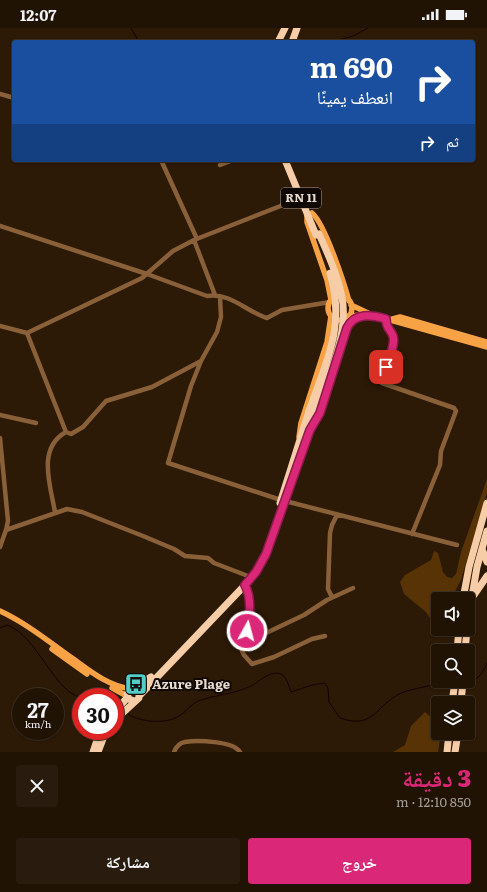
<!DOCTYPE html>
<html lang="ar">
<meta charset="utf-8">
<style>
body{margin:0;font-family:Literata,"Noto Naskh Arabic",serif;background:#291c0e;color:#f1f3f6;direction:rtl;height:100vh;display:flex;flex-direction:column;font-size:15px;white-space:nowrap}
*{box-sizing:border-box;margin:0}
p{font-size:13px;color:#a29e9a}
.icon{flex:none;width:22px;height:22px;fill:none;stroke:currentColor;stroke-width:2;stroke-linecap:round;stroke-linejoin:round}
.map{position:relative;height:724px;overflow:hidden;direction:ltr}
.drawer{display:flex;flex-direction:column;background:#211304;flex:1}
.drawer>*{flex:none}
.banner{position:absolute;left:12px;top:12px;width:463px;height:122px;border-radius:4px;box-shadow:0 1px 3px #0004,0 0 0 1px #3e3226;direction:rtl;background:#1a4fa0;color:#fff;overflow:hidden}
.controls{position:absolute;left:431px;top:564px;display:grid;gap:8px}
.controls a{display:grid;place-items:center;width:44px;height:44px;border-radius:4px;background:#211304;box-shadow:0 1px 3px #0004,0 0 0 1px #3e3226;font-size:20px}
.speed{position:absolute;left:12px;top:660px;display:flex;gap:8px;font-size:20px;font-weight:700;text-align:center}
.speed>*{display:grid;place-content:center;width:52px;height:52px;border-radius:50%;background:#211304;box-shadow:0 1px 3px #0004,0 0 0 1px #3e3226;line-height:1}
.speed small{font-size:10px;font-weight:400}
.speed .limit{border:6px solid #d22;background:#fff;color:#111}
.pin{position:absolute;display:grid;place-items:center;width:34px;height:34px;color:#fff;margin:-17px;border-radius:8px;box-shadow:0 2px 6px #0006}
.me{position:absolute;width:44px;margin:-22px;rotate:7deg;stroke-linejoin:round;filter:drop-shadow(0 0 3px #0008)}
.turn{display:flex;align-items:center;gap:14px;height:84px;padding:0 16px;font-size:18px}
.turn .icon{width:52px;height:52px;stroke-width:2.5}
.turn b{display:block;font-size:28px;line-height:34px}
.then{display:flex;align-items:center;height:38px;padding:0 16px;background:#0003;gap:8px;font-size:15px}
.round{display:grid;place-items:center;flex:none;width:42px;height:42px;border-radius:4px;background:#291c0e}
.head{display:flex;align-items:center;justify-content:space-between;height:68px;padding:0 16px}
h1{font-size:24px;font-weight:800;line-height:30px;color:#db2777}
.button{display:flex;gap:8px;margin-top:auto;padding:8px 16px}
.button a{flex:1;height:46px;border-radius:4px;background:#db2777;color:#fff;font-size:16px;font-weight:800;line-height:46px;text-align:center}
.button a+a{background:#291c0e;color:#f1f3f6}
.status{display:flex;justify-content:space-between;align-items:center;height:28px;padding:0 20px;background:#211304;direction:ltr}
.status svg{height:11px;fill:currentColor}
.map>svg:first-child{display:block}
.green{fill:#573306}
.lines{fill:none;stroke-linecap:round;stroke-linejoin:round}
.stream{stroke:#180000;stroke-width:1}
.minor{stroke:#896038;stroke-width:4.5}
.major{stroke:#f6a245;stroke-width:5.5}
.highway{stroke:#f6cda7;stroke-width:7}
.highway-bridge{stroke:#f6cda7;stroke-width:7}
.route-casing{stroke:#8e194d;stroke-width:10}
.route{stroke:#db2777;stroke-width:7}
.labels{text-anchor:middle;stroke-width:4;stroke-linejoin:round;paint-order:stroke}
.shield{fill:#0e0702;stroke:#a69b91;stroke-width:1}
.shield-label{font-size:12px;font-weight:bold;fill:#e7dace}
.poi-label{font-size:13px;font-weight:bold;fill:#e7dace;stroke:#0e0702;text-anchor:start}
</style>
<div class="status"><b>12:07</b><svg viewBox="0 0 49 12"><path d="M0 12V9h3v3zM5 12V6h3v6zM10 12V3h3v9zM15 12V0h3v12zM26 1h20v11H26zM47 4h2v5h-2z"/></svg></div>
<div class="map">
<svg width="487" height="724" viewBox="0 0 487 724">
<rect width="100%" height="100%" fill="#2c1906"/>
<!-- green -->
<path class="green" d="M487,451v14l-26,87 -10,19h-13v25l-3,2 -9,-14 -22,-18 -4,-12 5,-7 26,-15 3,-9 4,2 5,19 4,5 5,1 4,-4 5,-22z
M425,684l13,11v10h3l-3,19h-45l12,-7 6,-19z"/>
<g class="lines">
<!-- stream -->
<path class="stream" d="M131,0l8,14
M190,14h2
M331,14l22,-6 15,-8
M0,600l7,-3c30,10 48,69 74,72
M465,654c12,0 18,-9 22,-19
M126,685c13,9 39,12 53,3 7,-4 11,-11 19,-15 17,-6 36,-7 53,-15 8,-4 19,-16 30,-12 6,3 8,13 10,18l21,-7 13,-2 3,5 1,14 11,16c34,12 36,-13 61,-25 11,-4 39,-10 51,-11"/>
<!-- minor -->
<path class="minor" d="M0,66l14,4
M161,132l36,79
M220,137l13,-5
M0,198l147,48 60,22c23,-4 40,16 60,22l15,-8 48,-8
M194,212l21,55
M220,269l1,20 -4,15 -16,29 -10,25 -23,77 113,37
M386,291c0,9 7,14 7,23l-11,41 72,25 2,3 -15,40 -1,14 -28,69
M0,298l27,7 115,-55 31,-27 21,-11 107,-42
M27,305l39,99
M0,387l36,8
M0,410l8,83 -2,9
M285,473l172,44
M55,484c-5,-28 -18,-64 11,-80l5,2 12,-7 23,-26 46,-14 49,-26
M0,519l6,-17 61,-21 15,3 61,24 31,13 11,7 23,2 6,5 34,13
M245,557c10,19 2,46 -3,66l2,4 8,9 22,-7 38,-18 13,-3
M332,569l-4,-8 2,-56 2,-8 5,-10
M245,615l59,-28 23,-15 26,-12
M174,724c2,-5 5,-9 11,-10 12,-2 49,-1 55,10"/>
<!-- major -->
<path class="major" d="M312,185c13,11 32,70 37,88
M307,187v7l20,58 4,20
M328 280a12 12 0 1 1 24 0a12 12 0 1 1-24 0Z
M351,277l17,8
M348,288l13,-1 15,1 111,31
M389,292l11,-3 87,25
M345,306l5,-11 12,-7
M313,398l6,-10 11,-34
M299,409l2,-14 26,-81 4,-26
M0,583c26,12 48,30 72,47 18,13 36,28 59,31
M52,621l35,25
M112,660l15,8"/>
<!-- highway -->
<path class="highway" d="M278,14l7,-14
M292,14l5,-14
M285,132l31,75
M280,475l29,-92
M482,521l5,13
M474,567l13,-19
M463,571l6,-32 18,-64
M468,592l9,-53 10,-36
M457,623l2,-22
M465,623l2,-22
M134,660l17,-11
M140,667l105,-110 14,-18 10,-19 47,-136
M452,675l3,-22
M461,675l2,-22
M115,683l13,-14
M115,692l24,-22v-7l-5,-3 -4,2 -3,4 2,5 5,2
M93,724l7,-21
M98,724l8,-21
M447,724l2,-19
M455,724l3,-19"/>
<!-- highway-bridge -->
<path class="highway-bridge" d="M309,383c17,-49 37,-84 21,-138
M316,384c12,-36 33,-76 26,-115 -4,-21 -14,-43 -23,-63"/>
</g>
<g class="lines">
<!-- route casing -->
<g class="route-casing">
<path id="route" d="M247,603c3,-15 5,-33 -2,-46l11,-13 10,-18 44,-124 10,-17 27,-85c8,-16 24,-13 39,-9 0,10 4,9 7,17 3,8 -5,23 -7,31"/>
</g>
<!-- route -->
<use href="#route" class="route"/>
</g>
<!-- icons -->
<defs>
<g id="bus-square" transform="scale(1.15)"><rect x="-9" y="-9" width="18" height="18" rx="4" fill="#54cdc7" stroke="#0e0702"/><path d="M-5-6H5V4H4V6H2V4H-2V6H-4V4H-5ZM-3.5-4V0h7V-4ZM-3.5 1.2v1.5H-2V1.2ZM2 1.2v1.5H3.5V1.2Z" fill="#111"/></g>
</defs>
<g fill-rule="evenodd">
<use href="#bus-square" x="136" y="656"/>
</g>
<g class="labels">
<!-- shield labels -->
<rect class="shield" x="281" y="160" width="40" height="20" rx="3"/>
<g class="shield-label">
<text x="301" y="174">RN 11</text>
</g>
<!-- poi labels -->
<g class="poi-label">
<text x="152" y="661">Azure Plage</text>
</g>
</g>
</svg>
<div class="controls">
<a><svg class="icon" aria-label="sound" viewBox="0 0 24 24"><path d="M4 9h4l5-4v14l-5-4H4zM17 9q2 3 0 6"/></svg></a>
<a><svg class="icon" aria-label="search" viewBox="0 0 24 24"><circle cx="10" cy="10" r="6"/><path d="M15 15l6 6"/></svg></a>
<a><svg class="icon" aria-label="layers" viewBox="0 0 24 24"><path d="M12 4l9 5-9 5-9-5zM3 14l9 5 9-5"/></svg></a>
</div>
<div class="speed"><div>27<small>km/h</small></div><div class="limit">30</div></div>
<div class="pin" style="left:386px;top:339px;background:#d93025"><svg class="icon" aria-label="arrive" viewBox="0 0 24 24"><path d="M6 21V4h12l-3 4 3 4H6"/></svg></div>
<svg class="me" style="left:247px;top:603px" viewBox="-20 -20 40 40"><circle r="17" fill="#db2777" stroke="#fff" stroke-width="3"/><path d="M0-11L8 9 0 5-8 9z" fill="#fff"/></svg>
<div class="banner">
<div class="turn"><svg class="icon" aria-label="right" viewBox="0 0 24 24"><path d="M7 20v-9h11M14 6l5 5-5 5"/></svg><div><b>690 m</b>انعطف يمينًا</div></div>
<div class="then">ثم<svg class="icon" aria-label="right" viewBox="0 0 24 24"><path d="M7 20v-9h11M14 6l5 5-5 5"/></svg></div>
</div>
</div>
<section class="drawer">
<div class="head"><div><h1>3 دقيقة</h1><p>850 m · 12:10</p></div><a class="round"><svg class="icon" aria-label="close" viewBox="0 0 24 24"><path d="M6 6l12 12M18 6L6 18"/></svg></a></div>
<div class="button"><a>خروج</a><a>مشاركة</a></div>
</section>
